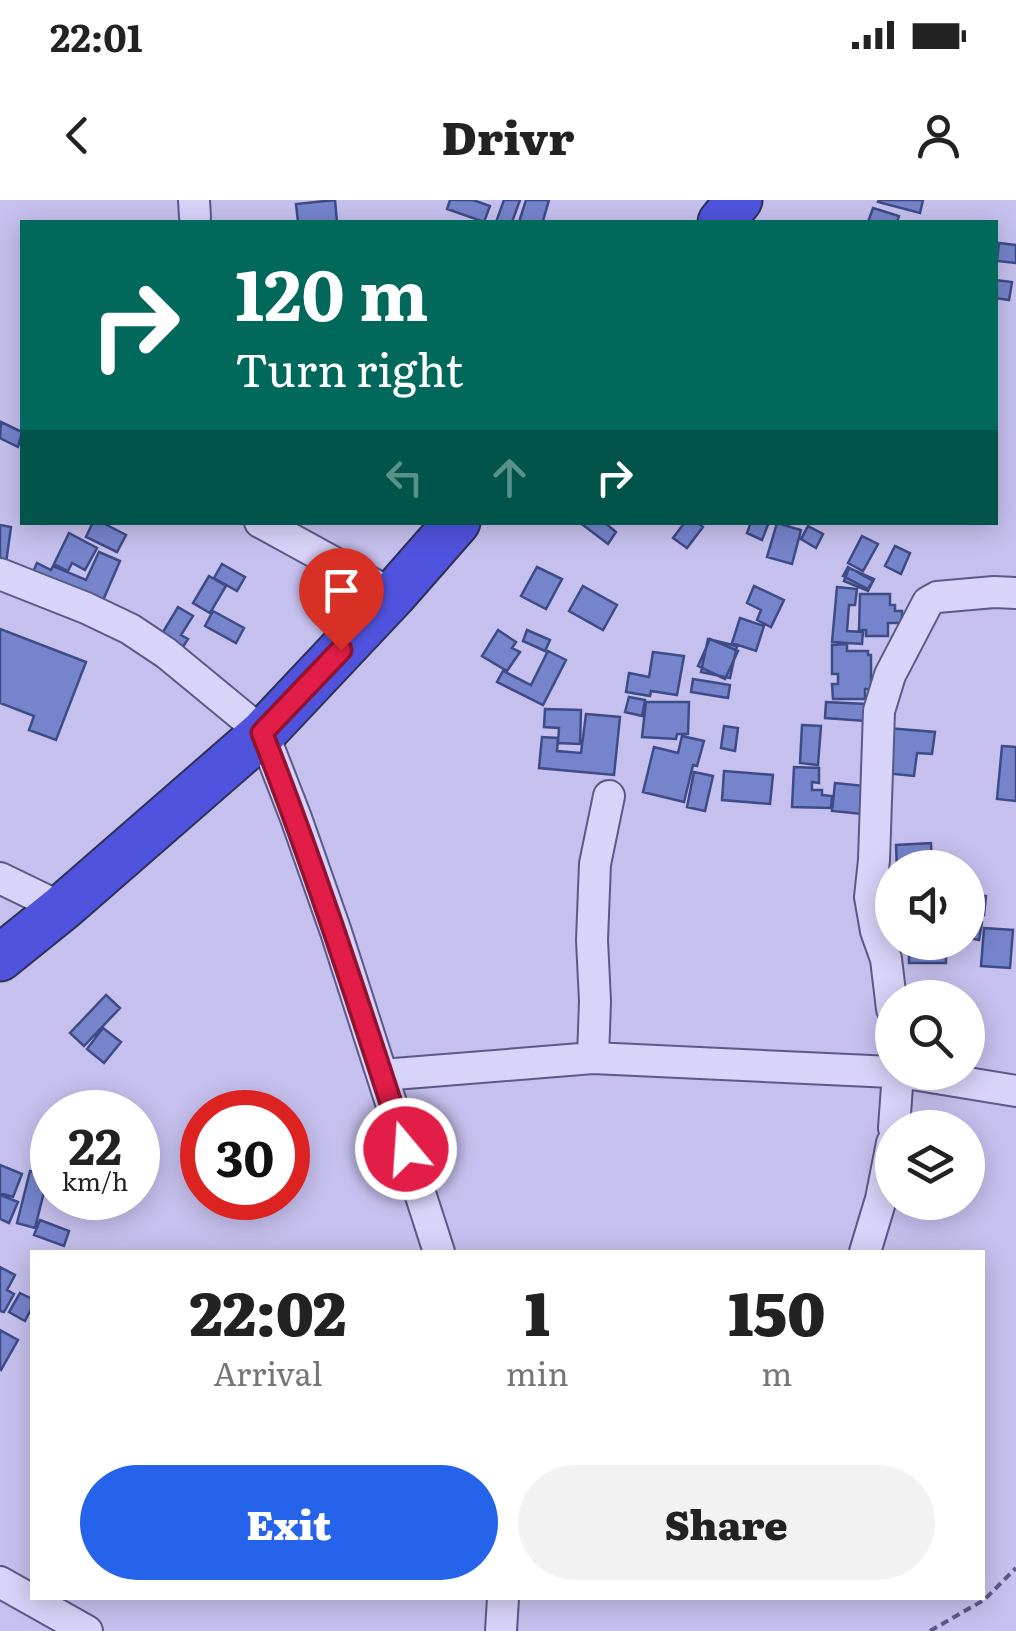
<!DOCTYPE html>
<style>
body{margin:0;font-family:Literata,serif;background:#f2f2f2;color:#222;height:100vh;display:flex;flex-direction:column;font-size:38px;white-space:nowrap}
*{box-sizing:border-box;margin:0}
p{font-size:32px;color:#767676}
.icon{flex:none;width:55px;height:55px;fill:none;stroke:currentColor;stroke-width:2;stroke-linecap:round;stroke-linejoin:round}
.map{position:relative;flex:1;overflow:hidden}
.details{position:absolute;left:30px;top:1050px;width:955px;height:350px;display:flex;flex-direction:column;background:#fff;border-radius:0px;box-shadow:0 5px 25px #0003}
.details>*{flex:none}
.top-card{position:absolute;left:20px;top:20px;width:978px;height:305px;border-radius:0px;box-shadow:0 5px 25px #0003;background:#00695c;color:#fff;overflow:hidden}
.tools{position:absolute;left:875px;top:650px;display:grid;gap:20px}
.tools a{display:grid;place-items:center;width:110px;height:110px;border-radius:50%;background:#fff;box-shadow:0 5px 25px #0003;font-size:50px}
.speed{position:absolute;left:30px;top:890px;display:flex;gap:20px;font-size:50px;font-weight:700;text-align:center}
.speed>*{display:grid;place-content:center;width:130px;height:130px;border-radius:50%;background:#fff;box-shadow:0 5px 25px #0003;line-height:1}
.speed small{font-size:25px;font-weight:400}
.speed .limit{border:15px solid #d22;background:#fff;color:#111}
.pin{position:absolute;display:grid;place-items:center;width:85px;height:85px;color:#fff;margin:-102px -42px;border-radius:50% 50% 50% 0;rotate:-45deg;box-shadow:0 0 10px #0007}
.pin .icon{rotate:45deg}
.me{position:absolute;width:110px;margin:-55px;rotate:342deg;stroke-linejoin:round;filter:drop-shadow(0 0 8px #0008)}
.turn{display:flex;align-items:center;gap:35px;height:210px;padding:0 50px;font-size:45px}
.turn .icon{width:130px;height:130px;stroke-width:2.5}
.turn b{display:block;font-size:70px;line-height:85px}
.lanes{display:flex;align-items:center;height:95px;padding:0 50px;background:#0003;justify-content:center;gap:50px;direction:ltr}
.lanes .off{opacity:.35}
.eta{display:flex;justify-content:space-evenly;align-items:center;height:170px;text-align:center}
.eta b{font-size:60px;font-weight:800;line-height:70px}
.button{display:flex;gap:20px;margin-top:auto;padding:20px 50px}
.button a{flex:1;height:115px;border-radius:60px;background:#2563eb;color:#fff;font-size:40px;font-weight:800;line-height:115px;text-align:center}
.button a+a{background:#f2f2f2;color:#222}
.status{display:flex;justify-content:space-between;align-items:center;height:70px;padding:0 50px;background:#fff;direction:ltr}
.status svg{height:28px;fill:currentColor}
header{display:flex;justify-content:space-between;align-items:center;height:130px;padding:0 50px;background:#fff;font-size:45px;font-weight:800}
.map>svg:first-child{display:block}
.building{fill:#7684cc;stroke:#3e4b86;stroke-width:2.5}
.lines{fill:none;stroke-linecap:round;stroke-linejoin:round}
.minor-casing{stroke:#585a87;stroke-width:34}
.highway-casing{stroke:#2d3154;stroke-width:49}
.path{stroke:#585a87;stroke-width:4;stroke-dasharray:8 5;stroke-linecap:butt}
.minor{stroke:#d8d3f9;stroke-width:30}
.highway{stroke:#5053de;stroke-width:45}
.route-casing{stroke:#92132f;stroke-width:25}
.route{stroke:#e11d48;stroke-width:18}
</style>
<div class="status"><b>22:01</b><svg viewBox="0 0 49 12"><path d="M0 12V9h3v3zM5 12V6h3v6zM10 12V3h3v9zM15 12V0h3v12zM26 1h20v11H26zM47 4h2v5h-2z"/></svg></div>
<header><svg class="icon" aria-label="back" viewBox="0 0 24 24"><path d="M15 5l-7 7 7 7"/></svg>Drivr<svg class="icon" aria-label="person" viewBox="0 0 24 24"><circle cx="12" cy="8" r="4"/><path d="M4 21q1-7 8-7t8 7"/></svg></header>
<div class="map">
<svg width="1016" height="1431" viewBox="0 0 1016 1431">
<rect width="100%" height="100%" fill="#c6c0ee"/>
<!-- building -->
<path class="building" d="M335,0l2,22h-39l-2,-18z
M450,0h23l17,6 -6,16 -37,-13z
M504,0h16l-8,22h-16z
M526,0h23l-6,21 6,1h-30z
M879,0h44l-3,13 -42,-11z
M873,8l26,8 -2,6h-29z
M999,43l17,2v18l-19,-2z
M995,80l17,2 -3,18 -14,-2z
M1,222l21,10 -4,15 -18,-9z
M93,322h8l25,13 -9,17 -31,-15z
M579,322h25l12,10 -8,12z
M685,322h12l6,5 -16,21 -14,-10z
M744,322h25l-7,18 -15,-7 3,-8z
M777,323l24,7 -9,34 -25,-7z
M0,325l11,2 -5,36 -6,-1z
M808,326l15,8 -7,14 -15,-9z
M69,333l28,15 -12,22 -13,-7 -4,8 -14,-7z
M862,336l16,8 -15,27 -15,-8z
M895,346l15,7 -9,21 -16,-8z
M99,352l21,9 -19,44 -69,-31 5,-11 14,7 2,-4 33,14z
M222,364l23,13 -8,14 -23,-13z
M537,367l25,12 -16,30 -25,-13z
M848,367l25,14 -5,8 -25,-13z
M849,368l25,11 -6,12 -24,-10z
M209,376l17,10 -16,27 -17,-10z
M583,386l34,19 -14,25 -34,-19z
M754,386l30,14 -13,27 -14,-7 4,-10 -14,-7z
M837,387l20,2 -2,16h-6l-2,26 16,1 -1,12 -30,-2z
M860,394h30v11h5v6h7v12h-14v13h-22v-6h-7z
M178,407l15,9 -12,19 7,4 -7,11 -21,-13z
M213,411l31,17 -8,15 -31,-17z
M740,418l24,8 -8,25 -24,-8z
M0,429l86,33 -30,78 -27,-10 5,-14 -34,-13z
M498,430l18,12 -4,6 8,4 -13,19 -25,-15z
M527,430l23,10 -5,11 -22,-10z
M708,439l29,7 -7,32 -29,-6z
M710,439l28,12 -13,28 -27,-13z
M847,444v7h21v4h3v34h-6v10h-32l-1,-15h6v-10h-6v-29z
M548,451l18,9 -23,45 -46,-23 6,-11 28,14z
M653,452l31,4 -7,39 -26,-4 -1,5 -24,-4 3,-19 20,4z
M693,479l37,6 -2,13 -37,-6z
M629,497l16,3 -3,16 -17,-4z
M646,502h43l-1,32h-11l-1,5 -34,-2z
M826,502l40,2 -1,17 -40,-3z
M545,509l36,1 -1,34 -22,-1 1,-15 -15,-1z
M586,514l34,3 -6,58 -75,-7 3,-31 16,1 -1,13 24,2z
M802,525l19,1 -3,39 -18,-2z
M724,526l14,2 -3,23 -14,-3z
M887,528l48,4 -3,22 -15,-1 -3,23 -31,-3z
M682,536l22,5 -7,25 -4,-1 -9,37 -41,-10 11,-45 24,6z
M1002,546l14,1v54l-19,-2z
M794,567l25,1v15l-7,-1v8h10v5l10,1 -1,12 -39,-1z
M724,571l49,4 -3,29 -48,-4z
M694,572l19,4 -8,35 -18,-4z
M835,583l30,3 -3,28 -30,-3z
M931,643l1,25h-35l-1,-23z
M968,694l18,2 -2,19 -16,-2z
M968,719l14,3 -3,18 -11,-2z
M984,728l29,2 -3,38 -29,-2z
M909,742h37v21h-37z
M106,795l14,13 -36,38 -14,-13z
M103,828l18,14 -17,21 -17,-14z
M0,965l22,9 -9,23 -13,-4z
M30,971l18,5 -13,52 -18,-5z
M0,995l18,7 -9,21 -9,-4z
M40,1020l29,11 -5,15 -30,-11z
M0,1067l15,8 -8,15 7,4 -10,18 -4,-1z
M20,1093l12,6v8l-7,14 -16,-9z
M0,1130l18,10 -17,30 -1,-1z"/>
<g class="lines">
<!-- minor casing -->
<g class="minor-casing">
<path id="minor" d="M194,0l1,17
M260,322l133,73
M0,374l86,34 44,21 36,24 97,80 33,85 40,114 103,320
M0,678l62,30
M892,809l-6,-50 -10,-28 -6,-34 4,-37 5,-149 11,-36 38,-73 9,-5 57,-5 22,1
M593,858l2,-57 -3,-61 3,-76 14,-68
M900,872l116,19
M382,875l211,-17 299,14
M894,928l4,-56
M865,1052l16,-53 11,-56
M0,1382l87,49
M501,1431l2,-33"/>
</g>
<!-- highway casing -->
<g class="highway-casing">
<path id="highway" d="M721,22l18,-22
M0,758l62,-50 201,-175 130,-138 64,-73"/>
</g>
<!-- path -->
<path class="path" d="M930,1431l54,-31 32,-32"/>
<!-- minor -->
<use href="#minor" class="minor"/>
<!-- highway -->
<use href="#highway" class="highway"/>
</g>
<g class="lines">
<!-- route casing -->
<g class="route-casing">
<path id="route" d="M341,450l-79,83c54,137 98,276 144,416"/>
</g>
<!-- route -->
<use href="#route" class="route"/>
</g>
</svg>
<div class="tools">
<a><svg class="icon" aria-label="sound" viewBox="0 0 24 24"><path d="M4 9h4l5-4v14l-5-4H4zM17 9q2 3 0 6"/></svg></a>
<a><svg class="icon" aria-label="search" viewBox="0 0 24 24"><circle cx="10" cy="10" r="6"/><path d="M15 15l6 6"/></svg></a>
<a><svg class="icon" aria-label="layers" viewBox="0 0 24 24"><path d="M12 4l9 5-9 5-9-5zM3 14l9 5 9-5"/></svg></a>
</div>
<div class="speed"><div>22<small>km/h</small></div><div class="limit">30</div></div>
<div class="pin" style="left:341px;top:450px;background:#d93025"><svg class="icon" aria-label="arrive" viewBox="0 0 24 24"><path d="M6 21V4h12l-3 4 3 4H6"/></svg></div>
<svg class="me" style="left:406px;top:949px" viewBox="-20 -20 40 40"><circle r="17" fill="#e11d48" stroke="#fff" stroke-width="3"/><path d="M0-11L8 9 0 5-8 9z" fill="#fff"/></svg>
<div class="top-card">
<div class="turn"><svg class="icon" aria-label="right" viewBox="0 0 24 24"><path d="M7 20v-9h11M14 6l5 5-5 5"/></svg><div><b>120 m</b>Turn right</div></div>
<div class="lanes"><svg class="icon off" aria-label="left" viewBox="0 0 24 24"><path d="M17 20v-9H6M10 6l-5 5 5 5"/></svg><svg class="icon off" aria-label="ahead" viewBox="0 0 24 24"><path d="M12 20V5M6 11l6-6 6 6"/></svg><svg class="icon" aria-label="right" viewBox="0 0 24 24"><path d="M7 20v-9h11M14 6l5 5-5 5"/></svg></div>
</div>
<section class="details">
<div class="eta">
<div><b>22:02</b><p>Arrival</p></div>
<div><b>1</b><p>min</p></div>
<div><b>150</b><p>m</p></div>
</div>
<div class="button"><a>Exit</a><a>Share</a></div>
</section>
</div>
